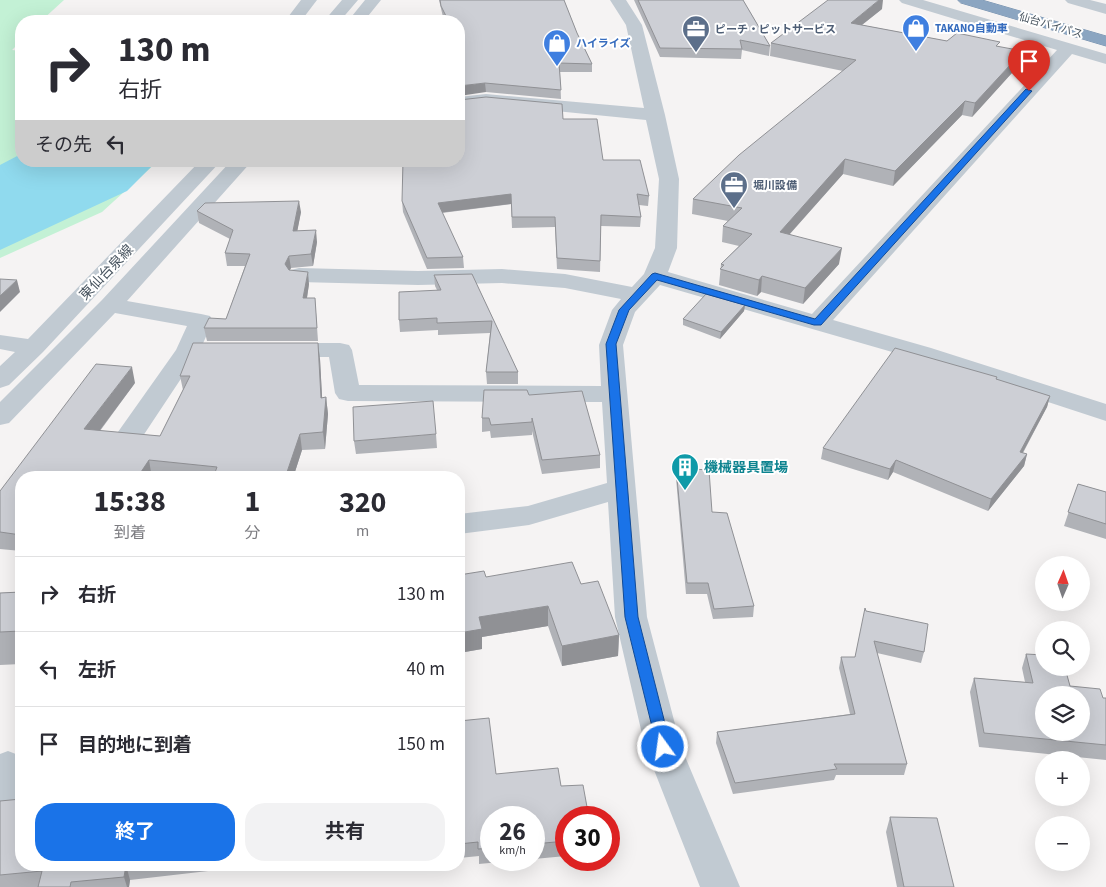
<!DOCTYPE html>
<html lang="ja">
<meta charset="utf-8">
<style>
body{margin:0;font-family:"Source Sans 3","Noto Sans JP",sans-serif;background:#f2f2f3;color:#2b2b33;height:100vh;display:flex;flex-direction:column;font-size:19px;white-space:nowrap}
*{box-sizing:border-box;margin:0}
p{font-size:16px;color:#7c7c81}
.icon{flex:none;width:28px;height:28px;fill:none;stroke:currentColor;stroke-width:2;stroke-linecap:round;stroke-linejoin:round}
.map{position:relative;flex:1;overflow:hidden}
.sheet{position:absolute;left:15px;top:471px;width:450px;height:400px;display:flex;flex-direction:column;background:#fff;border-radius:20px;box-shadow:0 5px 20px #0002}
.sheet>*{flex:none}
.guide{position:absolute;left:15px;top:15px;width:450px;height:152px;border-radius:20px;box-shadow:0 5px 20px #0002;background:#fff;color:#2b2b33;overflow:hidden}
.needle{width:32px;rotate:2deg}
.controls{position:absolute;left:1035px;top:556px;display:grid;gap:10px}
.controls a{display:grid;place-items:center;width:55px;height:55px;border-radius:50%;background:#fff;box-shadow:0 5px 20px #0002;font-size:25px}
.speed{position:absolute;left:480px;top:806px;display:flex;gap:10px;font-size:25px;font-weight:700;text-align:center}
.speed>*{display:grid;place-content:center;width:65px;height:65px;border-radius:50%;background:#fff;box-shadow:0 5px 20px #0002;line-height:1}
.speed small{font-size:12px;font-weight:400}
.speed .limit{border:8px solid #d22;background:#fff;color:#111}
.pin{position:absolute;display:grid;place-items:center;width:42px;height:42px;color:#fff;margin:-51px -21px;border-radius:50% 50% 50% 0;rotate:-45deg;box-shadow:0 0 5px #0007}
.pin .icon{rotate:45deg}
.me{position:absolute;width:55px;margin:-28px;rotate:346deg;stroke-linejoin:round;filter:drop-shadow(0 0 4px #0008)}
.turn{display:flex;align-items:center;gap:18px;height:105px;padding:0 20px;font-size:22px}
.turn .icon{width:65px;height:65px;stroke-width:2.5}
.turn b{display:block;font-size:35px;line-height:42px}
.then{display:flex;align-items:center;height:48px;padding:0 20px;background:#0003;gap:10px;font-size:19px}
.eta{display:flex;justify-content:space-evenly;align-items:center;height:85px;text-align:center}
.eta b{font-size:30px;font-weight:700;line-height:35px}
.cta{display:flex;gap:10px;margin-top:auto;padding:10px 20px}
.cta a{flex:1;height:58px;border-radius:20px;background:#1a73e8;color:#fff;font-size:20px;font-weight:700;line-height:58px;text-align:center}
.cta a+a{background:#f2f2f3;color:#2b2b33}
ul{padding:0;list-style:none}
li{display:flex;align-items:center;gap:15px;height:75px;padding:0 20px;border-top:1px solid #e1e1e2}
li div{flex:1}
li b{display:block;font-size:19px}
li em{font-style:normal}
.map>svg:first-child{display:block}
.green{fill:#c3f1d5}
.water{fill:#90daee}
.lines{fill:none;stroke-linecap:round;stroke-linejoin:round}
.highway-casing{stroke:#7690ad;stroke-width:1}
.minor{fill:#c1cad2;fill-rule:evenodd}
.highway{fill:#8ba5c1;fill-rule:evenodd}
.wall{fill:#b0b2b7}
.shaded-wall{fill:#909195}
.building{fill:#cdcfd5;stroke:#909195;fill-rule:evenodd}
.route{fill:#1a73e8;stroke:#114b97}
.labels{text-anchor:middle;stroke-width:4;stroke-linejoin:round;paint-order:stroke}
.far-street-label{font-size:11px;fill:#4a5661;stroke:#fff}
.far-shop-label{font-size:11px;font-weight:bold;fill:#366cbe;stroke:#fff;text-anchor:start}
.far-service-label{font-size:11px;font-weight:bold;fill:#4e5e75;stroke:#fff;text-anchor:start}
.street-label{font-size:14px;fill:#4a5661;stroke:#fff}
.culture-label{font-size:14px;font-weight:bold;fill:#0d838f;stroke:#fff;text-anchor:start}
</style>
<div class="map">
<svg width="1106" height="887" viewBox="0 0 1106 887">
<rect width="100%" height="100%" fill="#f5f3f3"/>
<!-- green -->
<path class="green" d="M0,0h64l-23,21h-20v20l-9,9 9,1v110h137l-56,51 -102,46z"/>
<!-- water -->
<path class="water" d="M21,154v7h136l-30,30 -127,59v-85z"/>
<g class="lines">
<!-- highway casing -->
<g class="highway-casing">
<path id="highway" d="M958,0h24l124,36v10l-145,-43z"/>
</g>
<!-- minor -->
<path class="minor" d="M301,0h16l-16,21h-16z
M342,0h16l-18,21h-16z
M365,0h16l-17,21h-16z
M610,0h16l16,25 23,90 14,64 -2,69 -9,24 144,42 245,-264 -155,-47 -3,-3h24l183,54v10l-34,-10 -239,266 98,28 175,56v17l-193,-63 -253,-73 -25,27 -12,33 24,272 34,130 59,140h-40l-55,-140 -30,-130 -7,-115 -79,23 -70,9v-20l69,-8 79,-23 -5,-81 -254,-1 -9,-2 -4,-6 -6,-36h-47l-9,-2 -3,-5 3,-5 9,-2h58l9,2 3,5 7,35 242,1 -2,-41 13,-35 9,-11 -56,-11 -63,-5 -84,2 -119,-3 -8,-2 -3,-5 3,-5 8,-2 119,3 84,-2 63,5 67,13 12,-13 11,-26 4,-69 -13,-59 -160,-16 -27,3v-10l27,-3 158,14 -18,-83z
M1065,0h25l16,4v10l-38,-11z
M200,161h21l-178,191 -34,33 -9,3v-22l15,-14 -15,-3v-14l28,4z
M231,161h21l-125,140 74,13 9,2 3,5 -13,29 -63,95 -10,2 -10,-2 -4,-6 63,-89 11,-24 -72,-13 -106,110 -9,2v-23l102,-102z
M8,751l13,5v31l-8,21 -13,4v-58z"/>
<!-- highway -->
<use href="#highway" class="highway"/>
</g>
<!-- wall -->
<path class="wall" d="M439,0h125l13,33 15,31v8h-32l1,27 -75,-7 -43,-75z
M634,0h109l27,46 -1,10 -27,-6 -1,9 -81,-2z
M882,9l-20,16 85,16 52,5 21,18 -48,53 -10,-2 -69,71 -50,-12 -53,60 49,30 -36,40 -42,-12 -4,4 -38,-11 2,-21 18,-18 -17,-4 1,-16 5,-5 -36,-7 1,-15 150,-128 -73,-15 1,-13z
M563,119l40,41 46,36 -1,10 -9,-1 2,12 -1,10 -39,-1 -1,46 -43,-3 -2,-42 -43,1 -1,-24 -69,9 21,44 1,11 -37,1 -24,-57 -1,-11z
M197,211l104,1 -4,19 20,11 -4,24 -22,2 -1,2 19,14 -2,14h8l3,43h-111l-3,-13 22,-9 19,-53h-18l-2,-13 5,-14 -31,-16z
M472,274l46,98v12h-31l-1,-12 4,-39 -52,2v-5l-38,2 -1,-12 38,-30 -2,-4 -1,-11z
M745,305l-1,6 -24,28 -37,-14v-6z
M320,359l2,39 4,-1 2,17 -3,35 -23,1 -9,28h-272v73l-21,-2v-58l135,-108 -35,48 60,5 23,-46 -3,-14z
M996,379l54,17 -3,11 -24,46 4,1 -3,12 -36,45 -95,-39 -5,8 -67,-21 2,-11z
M529,395l71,60v13l-58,6 -10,-43v4l-41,3 -1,-7 -8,1v-14z
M436,434l1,14 -81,6 -2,-13z
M676,468l36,44 42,94 -1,11 -40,2 -6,-25h-21l-10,-116z
M1078,484l28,8v47l-42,-13z
M459,575l122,9 38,51 -1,21 -56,10 -14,-40 -66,11v12l-23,4z
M21,592v72l-21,1v-72z
M866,611l58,41 -3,11 -44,-10 30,111 -3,11h-68l-2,5 -101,14 -17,-51 1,-11 133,-18 -11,-46 2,-11h14z
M1026,654l44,32 33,12h3v62l-127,-13 -9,-55 4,-14 51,4 -3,-14z
M459,721l37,53 70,44v38l-32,3v-41h-43v42h29l-41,4v-8l-20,2z
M0,801l21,64h239l-130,15 -1,7h-129z
M890,817l64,70h-57l-11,-55z
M293,865h17l-17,2z"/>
<!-- shaded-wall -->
<path class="shaded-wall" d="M879,0h4l-1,9 -33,26 2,-12z
M1023,51l-3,13 -48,53 3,-14z
M485,83l1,9 -27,4v-10z
M965,101l-3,14 -69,71 2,-15z
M845,159l-2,15 -65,73 2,-15z
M511,194v10l-73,9v-10z
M299,201l2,11 -6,31 -2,-12z
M316,230l1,12 -4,24 -2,-12z
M842,248l-3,16 -36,40 2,-16z
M289,256l2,12 -5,8 -1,-12z
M308,272l1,12 -4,26 -2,-12z
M762,276l-1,16 -4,4 2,-16z
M17,280l3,12 -20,20v-16z
M745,305l-1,6 -24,28 1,-7z
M318,343l2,16 3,55 -2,-16z
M132,367l3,16 -47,63 -4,-17z
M1050,396l-3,11 -30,56 3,-11z
M326,397l2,17 -3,35 -2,-17z
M300,434l2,16 -9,28h-8z
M1027,454l-3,12 -36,45 3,-12z
M149,460l3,18h-15z
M896,460l-3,12 -5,8 2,-11z
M548,606v20l-66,11v12l-23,4v-20l20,-16z
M619,635l-1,21 -56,10v-20z
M126,865l4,15 -1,7h-2l-3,-10z"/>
<!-- building -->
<path class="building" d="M440,0h124l13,33 15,31 -33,-1 2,27 -76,-7 -26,3v-65h-41l-1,-3 29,-2 -5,-10z
M638,0h105l27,46 -30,-6 2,9 -82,-1z
M828,0h51l-28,23 96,18 10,-8 43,9 -4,4 27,5 -48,52 -10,-2 -70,70 -50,-12 -65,73 62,16 -37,40 -43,-12 -3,4 -39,-11 4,-4 -3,-1 31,-30 -29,-8 19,-18 -49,-9 46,-44 117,-95 -85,-17z
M486,97l76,7 1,15h34l6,41h37l9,36 -12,-2 4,23 -40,-2 -1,46 -43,-3 -2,-41h-43l-1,-23 -73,9 25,54 -36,1 -25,-57 1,-40h56v-61z
M299,201l-6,30 23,-1 -5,24 -22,2 -4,8 4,6 19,2 -5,26h12l2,30h-113l5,-10 17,1 24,-65 -25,-1 8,-23 -36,-19 8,-8z
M472,274l46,98h-32l6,-51 -55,2v-5l-38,2v-28l42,-2 -7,-15z
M0,279l17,1 -17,16z
M706,294l39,11 -24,27 -38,-13z
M193,343h125l3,55 5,-1 -3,35 -23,2 -15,44h-72l4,-11 -68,-7 -12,18h-116v57l-21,-3v-41l96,-127 36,3 -48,62 76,7 30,-60h-10z
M895,348l102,29 -1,2 54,17 -30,56 7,2 -36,45 -95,-39 -6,9 -67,-21z
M484,390h43l2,5 53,-4 18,64 -58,5 -10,-42v4l-41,3 -2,-7h-7z
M433,401l3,33 -82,7 -1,-34z
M676,468l33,2 3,42 15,1 27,93 -40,3 -6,-26h-21z
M1078,484l28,8v32l-38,-12z
M572,562l9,22 17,-3 21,54 -57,11 -14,-40 -69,11 3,12 -23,4v-58l25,-4 2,6z
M21,592v39l-21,1v-39z
M865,608l1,3 62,13 -4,28 -50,-11 33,123h-73l3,5 -102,14 -18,-51 138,-18 -14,-57h14z
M1026,654l18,1v13h21l5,18 30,3 3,9h3v47l-122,-12 -10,-55 59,5zM1044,695h37v37h-37z
M489,718l7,56 62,-6 3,18 22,-1 6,33h-23v23l-32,3v-26h-43v30l-13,1v-7l-19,2v-123z
M21,799v66h108h-3l-2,12 -53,5 -1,5h-32l4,-16 -42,4v-74z
M890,817l47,1 17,69h-50z"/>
<!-- route -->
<path class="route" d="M1026,89l6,2 -211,234h-7l-157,-45 -28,30 -13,34 22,273 33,130 -2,4 -6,2 -5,-2 -33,-134 -19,-273 13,-34 33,-36 3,-1 160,46z"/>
<!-- icons -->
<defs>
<g id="shop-pin" transform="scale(1.4375)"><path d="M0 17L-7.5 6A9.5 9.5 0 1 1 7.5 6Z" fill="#3f7fe0" stroke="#fff"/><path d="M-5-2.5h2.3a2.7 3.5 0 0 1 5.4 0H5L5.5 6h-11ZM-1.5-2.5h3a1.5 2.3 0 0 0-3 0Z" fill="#fff"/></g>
<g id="office-pin" transform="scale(1.4375)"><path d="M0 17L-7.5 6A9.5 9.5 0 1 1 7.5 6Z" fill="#5c6f8a" stroke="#fff"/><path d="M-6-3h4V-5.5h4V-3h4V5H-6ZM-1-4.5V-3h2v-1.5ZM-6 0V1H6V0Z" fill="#fff"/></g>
<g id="building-pin" transform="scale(1.4375)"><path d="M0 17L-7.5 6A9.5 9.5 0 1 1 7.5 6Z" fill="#0f9aa8" stroke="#fff"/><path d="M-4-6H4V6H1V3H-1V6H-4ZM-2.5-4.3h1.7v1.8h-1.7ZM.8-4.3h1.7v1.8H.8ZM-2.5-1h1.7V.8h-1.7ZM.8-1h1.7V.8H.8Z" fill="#fff"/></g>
</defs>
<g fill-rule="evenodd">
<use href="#shop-pin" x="916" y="28"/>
<use href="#office-pin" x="696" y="29"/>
<use href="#shop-pin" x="557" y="43"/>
<use href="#office-pin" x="734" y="185"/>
<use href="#building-pin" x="685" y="467"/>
</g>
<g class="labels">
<!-- far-street labels -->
<g class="far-street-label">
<text transform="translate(1051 25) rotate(16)" y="4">仙台バイパス</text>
</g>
<!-- far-shop labels -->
<g class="far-shop-label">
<text x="935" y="32">TAKANO自動車</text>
<text x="576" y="47">ハイライズ</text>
</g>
<!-- far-service labels -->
<g class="far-service-label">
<text x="715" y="33">ピーチ・ピットサービス</text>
<text x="753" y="189">堀川設備</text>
</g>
<!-- street labels -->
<g class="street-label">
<text transform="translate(106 272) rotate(-46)" y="5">東仙台泉線</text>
</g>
<!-- culture labels -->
<g class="culture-label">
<text x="704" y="472">機械器具置場</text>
</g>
</g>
</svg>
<div class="controls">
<a><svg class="needle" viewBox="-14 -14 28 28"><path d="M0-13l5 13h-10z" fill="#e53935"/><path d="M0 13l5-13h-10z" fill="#7c7c81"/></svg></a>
<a><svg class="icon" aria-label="search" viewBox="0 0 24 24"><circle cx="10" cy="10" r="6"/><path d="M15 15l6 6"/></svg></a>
<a><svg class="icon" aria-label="layers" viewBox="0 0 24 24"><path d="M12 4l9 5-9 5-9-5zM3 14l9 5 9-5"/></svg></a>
<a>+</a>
<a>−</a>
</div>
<div class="speed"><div>26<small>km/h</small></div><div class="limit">30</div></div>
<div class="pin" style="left:1029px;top:91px;background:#d93025"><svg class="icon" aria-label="arrive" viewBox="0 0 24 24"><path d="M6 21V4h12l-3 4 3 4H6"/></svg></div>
<svg class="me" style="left:663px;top:747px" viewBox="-20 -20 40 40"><circle r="17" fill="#1a73e8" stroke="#fff" stroke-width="3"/><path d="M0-11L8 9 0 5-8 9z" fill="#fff"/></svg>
<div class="guide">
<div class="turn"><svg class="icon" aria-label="right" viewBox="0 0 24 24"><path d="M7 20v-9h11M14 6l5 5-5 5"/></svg><div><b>130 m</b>右折</div></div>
<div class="then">その先<svg class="icon" aria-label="left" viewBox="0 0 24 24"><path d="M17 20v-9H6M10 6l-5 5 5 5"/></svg></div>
</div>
<section class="sheet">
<div class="eta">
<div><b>15:38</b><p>到着</p></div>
<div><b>1</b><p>分</p></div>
<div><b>320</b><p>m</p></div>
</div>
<ul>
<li><svg class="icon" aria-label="right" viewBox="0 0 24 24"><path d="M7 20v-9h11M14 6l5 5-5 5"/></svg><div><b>右折</b></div><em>130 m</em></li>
<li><svg class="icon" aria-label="left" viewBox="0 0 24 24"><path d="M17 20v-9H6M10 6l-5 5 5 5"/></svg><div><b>左折</b></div><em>40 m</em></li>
<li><svg class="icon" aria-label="arrive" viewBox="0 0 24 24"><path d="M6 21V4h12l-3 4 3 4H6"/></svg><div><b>目的地に到着</b></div><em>150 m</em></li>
</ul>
<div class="cta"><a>終了</a><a>共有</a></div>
</section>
</div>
